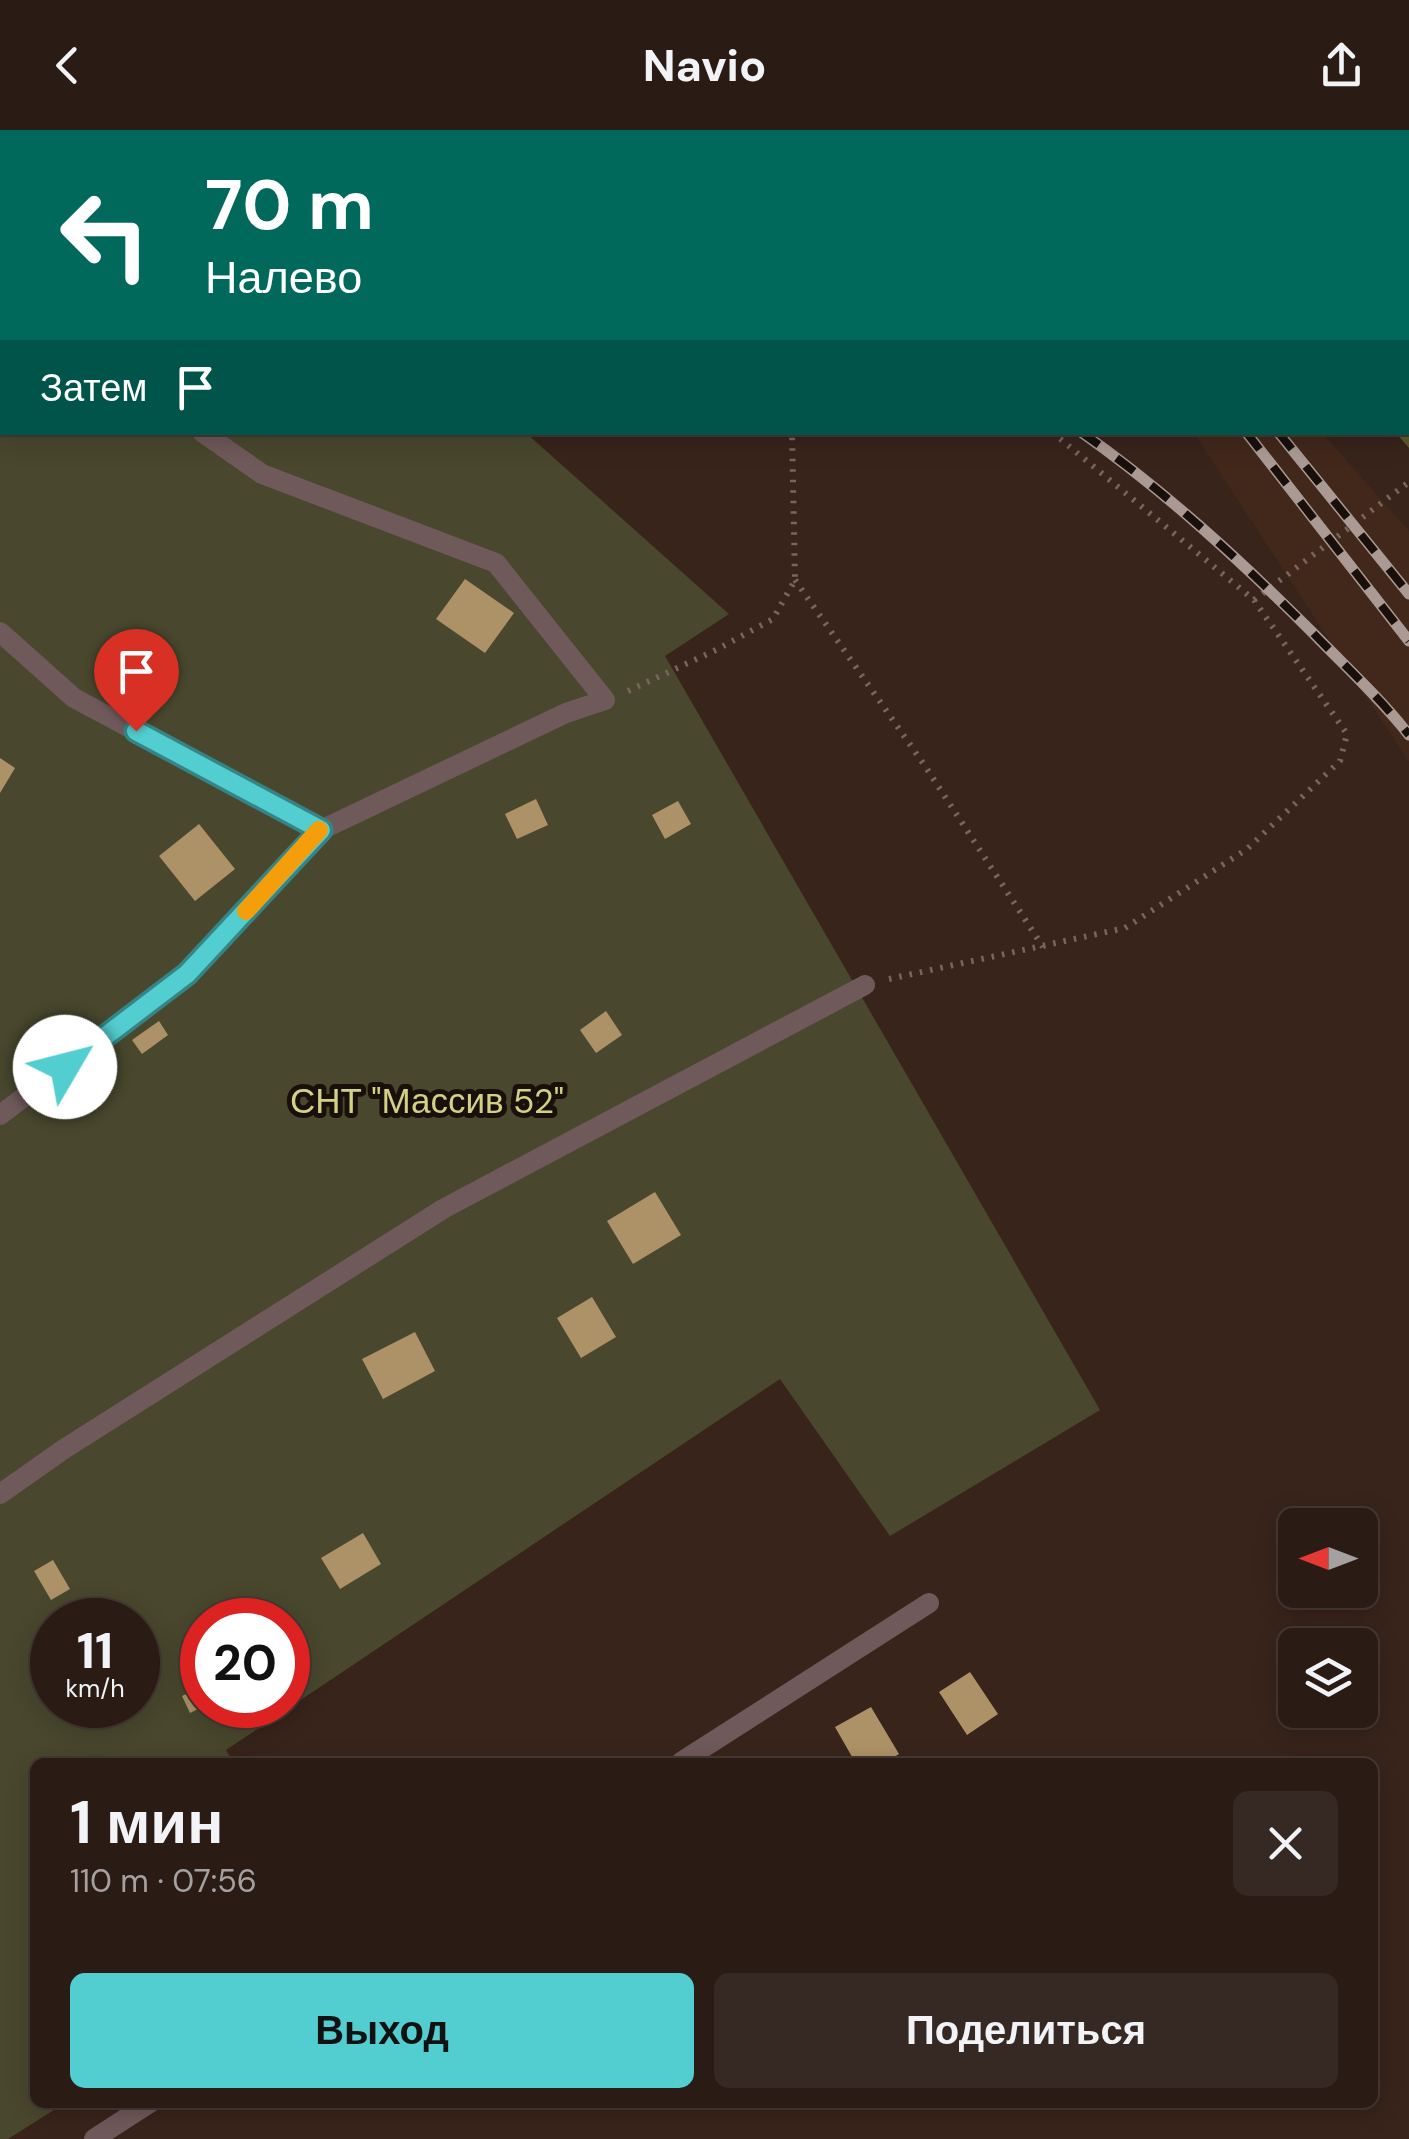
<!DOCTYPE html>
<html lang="ru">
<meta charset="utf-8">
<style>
body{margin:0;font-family:"DM Sans",sans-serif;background:#362822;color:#f1f3f6;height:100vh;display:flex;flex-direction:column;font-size:38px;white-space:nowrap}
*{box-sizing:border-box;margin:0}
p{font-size:32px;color:#a5a1a0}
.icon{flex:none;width:55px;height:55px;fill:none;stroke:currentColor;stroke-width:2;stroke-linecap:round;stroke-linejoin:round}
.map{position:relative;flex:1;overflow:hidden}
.details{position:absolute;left:30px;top:1628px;width:1348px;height:350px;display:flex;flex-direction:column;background:#2a1b14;border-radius:15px;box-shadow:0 5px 25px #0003,0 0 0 2px #463934}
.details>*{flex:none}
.hud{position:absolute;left:0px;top:0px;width:1410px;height:305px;box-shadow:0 5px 25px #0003,0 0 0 2px #463934;background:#00695c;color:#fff;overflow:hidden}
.needle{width:65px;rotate:270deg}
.fabs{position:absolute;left:1278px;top:1378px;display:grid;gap:20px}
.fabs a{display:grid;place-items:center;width:100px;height:100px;border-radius:15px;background:#2a1b14;box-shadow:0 5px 25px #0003,0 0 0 2px #463934;font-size:50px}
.speed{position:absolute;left:30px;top:1468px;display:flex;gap:20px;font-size:50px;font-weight:700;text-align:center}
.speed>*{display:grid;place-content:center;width:130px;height:130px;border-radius:50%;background:#2a1b14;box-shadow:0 5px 25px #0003,0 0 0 2px #463934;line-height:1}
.speed small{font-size:25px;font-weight:400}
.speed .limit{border:15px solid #d22;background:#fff;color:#111}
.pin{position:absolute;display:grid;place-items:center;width:85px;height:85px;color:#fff;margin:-102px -42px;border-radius:50% 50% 50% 0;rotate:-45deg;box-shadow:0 0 10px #0007}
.pin .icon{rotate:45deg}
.me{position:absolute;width:110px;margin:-55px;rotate:53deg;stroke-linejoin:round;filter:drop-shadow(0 0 8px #0008)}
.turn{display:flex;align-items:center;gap:35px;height:210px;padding:0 40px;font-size:45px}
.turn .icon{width:130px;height:130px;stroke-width:2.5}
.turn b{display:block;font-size:70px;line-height:85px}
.then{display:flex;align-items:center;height:95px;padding:0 40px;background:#0003;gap:20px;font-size:38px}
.round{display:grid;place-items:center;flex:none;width:105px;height:105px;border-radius:15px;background:#362822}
.head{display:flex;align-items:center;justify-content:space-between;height:170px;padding:0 40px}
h1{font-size:60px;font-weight:700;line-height:75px}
.button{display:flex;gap:20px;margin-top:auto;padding:20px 40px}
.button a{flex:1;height:115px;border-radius:15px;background:#52cdd0;color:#111;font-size:40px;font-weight:700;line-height:115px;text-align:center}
.button a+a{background:#362822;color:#f1f3f6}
header{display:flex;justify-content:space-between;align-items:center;height:130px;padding:0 40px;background:#2a1b14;font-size:45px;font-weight:700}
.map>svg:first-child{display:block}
.built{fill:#42281b}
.green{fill:#49482e;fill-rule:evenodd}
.forest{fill:#5a5829}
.building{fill:#ae9267}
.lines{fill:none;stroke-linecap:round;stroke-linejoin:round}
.path{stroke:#78665e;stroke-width:6;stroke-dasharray:2.5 8;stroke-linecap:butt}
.lane{stroke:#70595a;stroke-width:20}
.rail-casing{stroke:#aa9a93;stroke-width:11}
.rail{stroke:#19100c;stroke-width:8;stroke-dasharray:22;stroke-linecap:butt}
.route-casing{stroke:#358587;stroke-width:25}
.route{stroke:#52cdd0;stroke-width:18}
.slow{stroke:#f59e0b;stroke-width:18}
.labels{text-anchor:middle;stroke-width:10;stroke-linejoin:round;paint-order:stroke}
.park-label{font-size:35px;fill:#d3d184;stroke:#19100c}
</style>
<header><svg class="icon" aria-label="back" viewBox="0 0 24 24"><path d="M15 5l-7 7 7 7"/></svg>Navio<svg class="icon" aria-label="share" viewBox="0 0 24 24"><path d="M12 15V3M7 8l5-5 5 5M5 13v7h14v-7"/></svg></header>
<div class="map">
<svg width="1409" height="2009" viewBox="0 0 1409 2009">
<rect width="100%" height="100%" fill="#38241b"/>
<!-- built -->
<path class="built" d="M1194,303h128l87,98v231z"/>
<!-- green -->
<path class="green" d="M0,0l578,2h-576v300l524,1 203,181 -64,42 435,754 -210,126 -110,-157 -554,371 7,12h-198v340l30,1 -57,36h-8zM52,1490h86v85h-86zM202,1490h86v85h-86z"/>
<!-- forest -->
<path class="forest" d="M1150,0h259v318l-13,-15 12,-1v-300z"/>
<!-- building -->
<path class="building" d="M465,449l49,34 -29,40 -49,-34z
M0,628l15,10 -15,25z
M536,669l12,26 -31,14 -12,-25z
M678,671l13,23 -26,15 -13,-24z
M199,694l36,45 -40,32 -36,-45z
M606,881l16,24 -26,18 -16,-23z
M159,891l9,14 -26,19 -10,-14z
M655,1062l26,43 -48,29 -26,-43z
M592,1167l24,40 -35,21 -24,-40z
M415,1202l20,39 -52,28 -21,-40z
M363,1403l18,31 -41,25 -19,-31z
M53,1430l17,29 -19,11 -17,-29z
M970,1542l28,42 -31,21 -28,-43z
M202,1556v21l-12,6 -8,-17z
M871,1577l28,47 -13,8h-31l-20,-35z"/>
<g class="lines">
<!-- path -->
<path class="path" d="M617,0l3,2
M795,450l130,186 118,181
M1254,470l155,-118
M628,561l88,-41 57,-31 22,-39 -3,-148
M889,849l236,-51 122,-79 93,-88 7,-27 -93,-134 -202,-168"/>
<!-- lane -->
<path class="lane" d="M561,0l2,2
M0,152l2,2
M0,502l74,66 247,132 245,-117 39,-13 -109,-137 -234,-89 -60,-42
M0,985l187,-141 134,-144
M0,1364l64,-45 379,-240 422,-224
M681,1632l248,-159
M94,2009l57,-37"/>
<!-- rail casing -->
<g class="rail-casing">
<path id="rail" d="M634,0l3,2
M672,0l3,2
M1004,0l2,2
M1039,0l2,2
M1081,302c84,59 160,129 233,202 32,33 66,64 95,101
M1246,302l163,209
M1278,302l131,162"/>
</g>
<!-- rail -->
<use href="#rail" class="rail"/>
</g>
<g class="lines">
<!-- route casing -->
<g class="route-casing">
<path id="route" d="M65,937l122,-93 134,-144 -185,-99"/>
</g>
<!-- route -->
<use href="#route" class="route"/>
<!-- slow -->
<path class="slow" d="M246,781l73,-81"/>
</g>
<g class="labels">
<!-- park labels -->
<g class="park-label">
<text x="427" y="983">СНТ "Массив 52"</text>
</g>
</g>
</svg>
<div class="fabs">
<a><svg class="needle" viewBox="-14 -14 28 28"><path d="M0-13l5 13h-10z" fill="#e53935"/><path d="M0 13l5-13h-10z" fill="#a5a1a0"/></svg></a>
<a><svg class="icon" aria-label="layers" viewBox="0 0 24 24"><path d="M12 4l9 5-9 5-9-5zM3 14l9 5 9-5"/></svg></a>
</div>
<div class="speed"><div>11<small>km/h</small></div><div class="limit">20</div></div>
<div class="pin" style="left:136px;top:601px;background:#d93025"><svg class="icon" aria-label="arrive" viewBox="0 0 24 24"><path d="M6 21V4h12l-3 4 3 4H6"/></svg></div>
<svg class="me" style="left:65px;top:937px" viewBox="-20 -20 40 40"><circle r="19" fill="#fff"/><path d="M0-13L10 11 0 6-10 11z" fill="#52cdd0"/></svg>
<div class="hud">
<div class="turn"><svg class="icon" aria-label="left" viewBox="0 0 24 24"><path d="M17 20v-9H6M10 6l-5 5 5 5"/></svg><div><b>70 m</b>Налево</div></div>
<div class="then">Затем<svg class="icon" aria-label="arrive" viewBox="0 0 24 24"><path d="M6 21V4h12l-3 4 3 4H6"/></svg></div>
</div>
<section class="details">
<div class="head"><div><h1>1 мин</h1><p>110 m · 07:56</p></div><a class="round"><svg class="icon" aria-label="close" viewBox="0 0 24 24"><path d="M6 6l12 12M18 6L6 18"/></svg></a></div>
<div class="button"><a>Выход</a><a>Поделиться</a></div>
</section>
</div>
